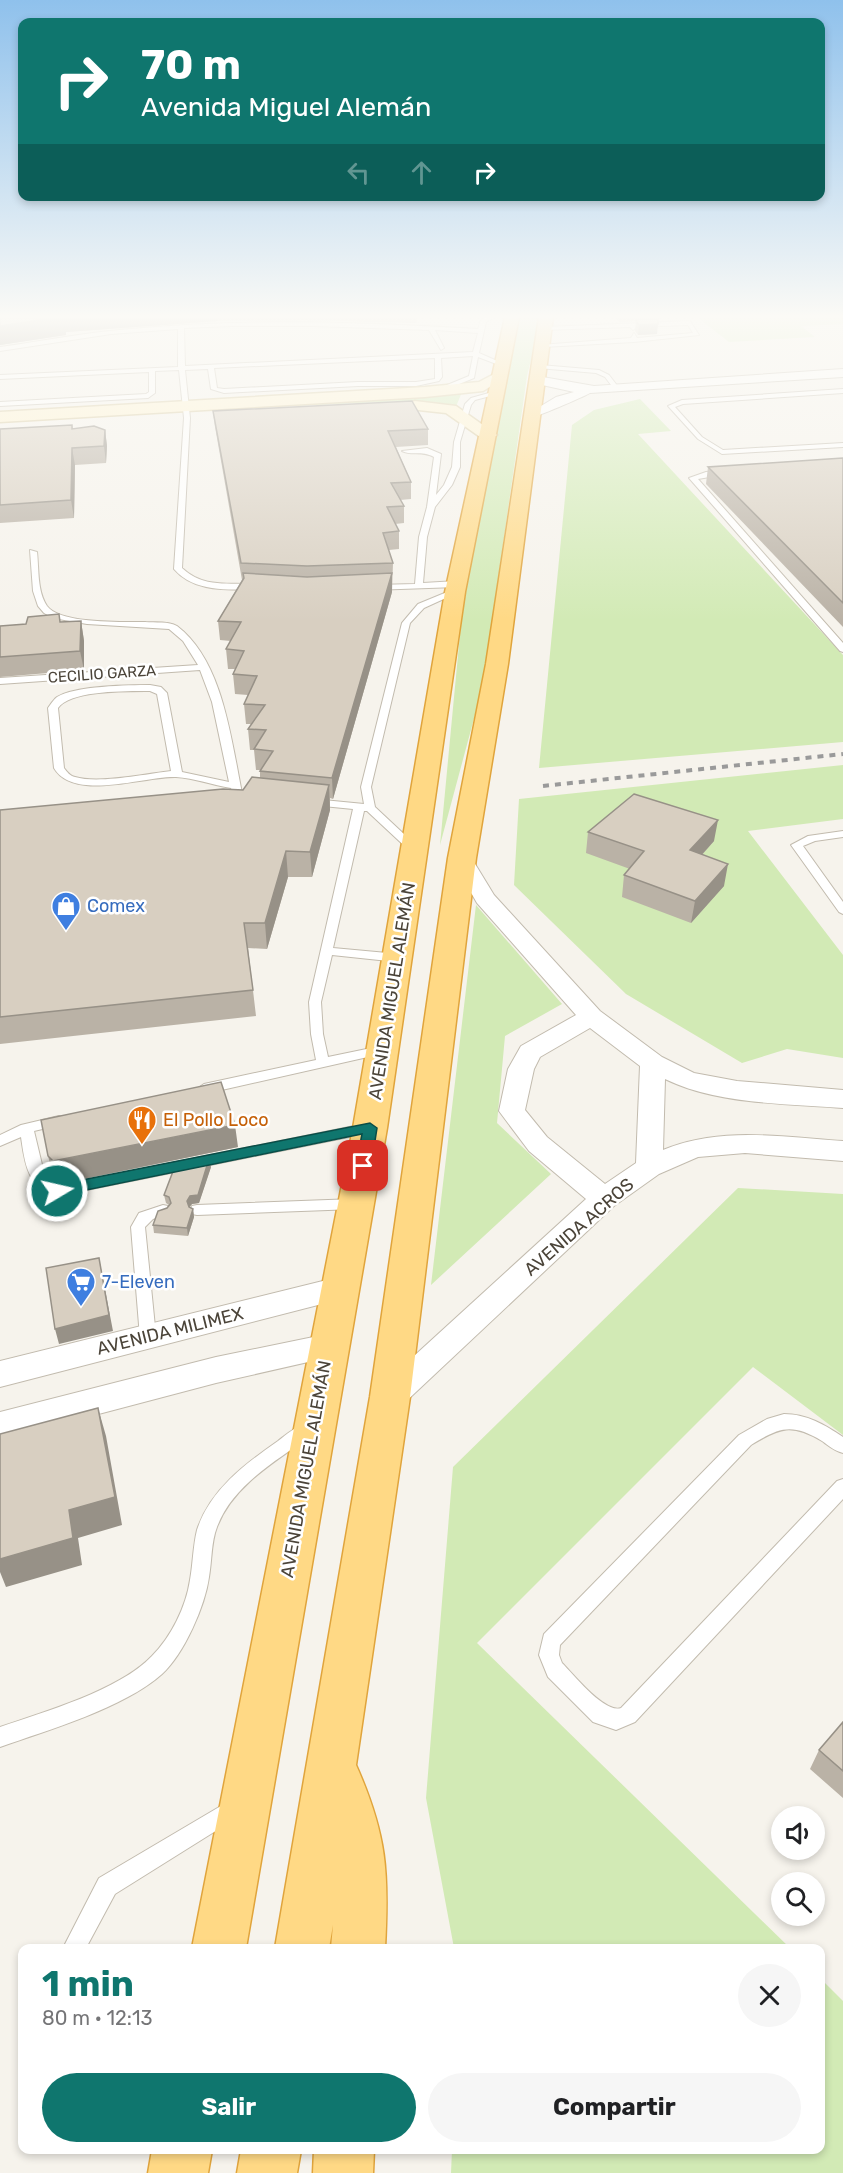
<!DOCTYPE html>
<html lang="es">
<meta charset="utf-8">
<style>
body{margin:0;font-family:Rubik,sans-serif;background:#f6f6f6;color:#202124;height:100vh;display:flex;flex-direction:column;font-size:22px;white-space:nowrap}
*{box-sizing:border-box;margin:0}
p{font-size:20px;color:#757577}
.icon{flex:none;width:33px;height:33px;fill:none;stroke:currentColor;stroke-width:2;stroke-linecap:round;stroke-linejoin:round}
.map{position:relative;flex:1;overflow:hidden}
.drawer{position:absolute;left:18px;top:1944px;width:807px;height:210px;display:flex;flex-direction:column;background:#fff;border-radius:12px;box-shadow:0 3px 9px #0003}
.drawer>*{flex:none}
.hud{position:absolute;left:18px;top:18px;width:807px;height:183px;border-radius:12px;box-shadow:0 3px 9px #0003;background:#0f766e;color:#fff;overflow:hidden}
.tools{position:absolute;left:771px;top:1806px;display:grid;gap:12px}
.tools a{display:grid;place-items:center;width:54px;height:54px;border-radius:50%;background:#fff;box-shadow:0 3px 9px #0003;font-size:30px}
.pin{position:absolute;display:grid;place-items:center;width:51px;height:51px;color:#fff;margin:-26px;border-radius:12px;box-shadow:0 3px 9px #0006}
.me{position:absolute;width:66px;margin:-33px;rotate:81deg;stroke-linejoin:round;filter:drop-shadow(0 0 4px #0008)}
.turn{display:flex;align-items:center;gap:21px;height:126px;padding:0 24px;font-size:27px}
.turn .icon{width:78px;height:78px;stroke-width:2.5}
.turn b{display:block;font-size:42px;line-height:51px}
.lanes{display:flex;align-items:center;height:57px;padding:0 24px;background:#0003;justify-content:center;gap:30px;direction:ltr}
.lanes .off{opacity:.35}
.round{display:grid;place-items:center;flex:none;width:63px;height:63px;border-radius:32px;background:#f6f6f6}
.headline{display:flex;align-items:center;justify-content:space-between;height:102px;padding:0 24px}
h1{font-size:36px;font-weight:700;line-height:45px;color:#0f766e}
.button{display:flex;gap:12px;margin-top:auto;padding:12px 24px}
.button a{flex:1;height:69px;border-radius:36px;background:#0f766e;color:#fff;font-size:24px;font-weight:700;line-height:69px;text-align:center}
.button a+a{background:#f6f6f6;color:#202124}
.map>svg:first-child{display:block}
.green{fill:#d2eab5}
.lines{fill:none;stroke-linecap:round;stroke-linejoin:round}
.service-casing{stroke:#c2bbae;stroke-width:2}
.minor-casing{stroke:#c2bbae;stroke-width:2}
.secondary-casing{stroke:#d6c79b;stroke-width:3}
.trunk-casing{stroke:#e0a43c;stroke-width:3}
.service{fill:#fff;fill-rule:evenodd}
.minor{fill:#fff;fill-rule:evenodd}
.secondary{fill:#fff3cd;fill-rule:evenodd}
.trunk{fill:#ffd985;fill-rule:evenodd}
.rail{stroke:#9a9a9a;stroke-width:4;stroke-dasharray:6 6;stroke-linecap:butt}
.wall{fill:#bab2a6}
.shaded-wall{fill:#979187}
.building{fill:#d8cfc1;stroke:#979187;stroke-width:1.5}
.route{fill:#0f766e;stroke:#0a4d48;stroke-width:1.5}
.labels{text-anchor:middle;stroke-width:5;stroke-linejoin:round;paint-order:stroke}
.far-street-label{font-size:15px;fill:#4b4439;stroke:#fff}
.shop-label{font-size:18px;fill:#366cbe;stroke:#fff;text-anchor:start}
.street-label{font-size:18px;fill:#4b4439;stroke:#fff}
.food-label{font-size:18px;fill:#c56008;stroke:#fff;text-anchor:start}
</style>
<div class="map">
<svg width="843" height="2173" viewBox="0 0 843 2173">
<rect width="100%" height="100%" fill="#f6f3ec"/>
<!-- green -->
<path class="green" d="M518,317h20l-2,22 -9,37 -44,309 -43,160 22,-232z
M697,317h146v7l-42,2 14,11 -86,5z
M462,392l-7,17 -23,-7 -28,-1 -198,9z
M640,399l31,32 -33,3 205,221v87l-304,26 33,-343 22,-15z
M843,765v54l-95,12 95,124v103l-56,-9 -45,14 -116,-69 -112,-109 5,-86z
M476,905l86,99 -57,32 -8,87 54,51 -120,111z
M738,1188l105,6v241l-90,-68 -276,276 313,305h-336l-28,-150 27,-331z
M821,1979l22,22v172h-392l1,-23h368z"/>
<g class="lines">
<!-- service casing -->
<g class="service-casing">
<path id="service" d="M487,317h8l-9,5 -7,31 25,11 -5,1 -21,-8 -4,21 -32,13 -2,-3 29,-12 4,-20 -32,2 1,19 -3,4 -23,5h-58l-134,7 -13,-4 -3,-20 -23,1 5,48 -8,150c23,22 50,13 78,17l1,2 -4,3c-29,-1 -62,3 -83,-21l10,-151 -5,-48 -24,1v22l-7,5 -148,8v-4l146,-8 3,-2v-20l-149,7v-4l178,-8v-38l-67,5 -111,17v-4c44,-6 87,-15 131,-18 116,-11 232,-7 347,0l3,-9zM231,326h83l115,4 12,20 3,-2 -9,-18 43,3 -5,19 -288,14 -1,-38zM435,358v21l-19,3h-58l-134,7 -7,-1 -3,-20z
M690,321l9,14 -65,7 -91,5 -3,-2 91,-7 3,-5 3,5 56,-5 -5,-8 -52,2 -3,3 -3,-3 -87,3 2,-3z
M540,365l59,5 10,5 10,13 -5,1 -9,-12 -9,-4 -58,-5z
M843,389v4l-160,11 -8,3 27,30 21,13 120,-7v4l-121,7 -24,-15 -30,-33 14,-6z
M496,391l2,3 -23,6 -4,5 -11,37v25l-8,18 -17,22 -8,30 -4,46 34,-2 4,3 -4,3 -85,3v-4l3,-1 40,-1 4,-47 8,-30 7,-50c-13,-7 -22,-1 -32,-6l25,-3 14,6 -5,41 8,-10 8,-18 2,-25 11,-38 6,-6z
M727,470v4l-29,5 145,164v9l-3,-1 -151,-173 17,-6z
M30,550l7,2c2,17 0,39 10,54 13,18 77,16 98,16 10,1 24,-1 32,4 46,35 54,113 65,167l-1,2h-8l-2,-7c-18,-3 -37,-10 -55,-11 -32,-1 -102,25 -122,-9l-6,-60c3,-4 5,-8 9,-11 18,-11 71,-12 93,-12l11,2 6,6 15,79 47,10 -17,-80 -12,-32 -200,14v-6l198,-13 -15,-24 -14,-12 -82,-5 -34,-6 -9,-5 -6,-7 -5,-15zM150,691l7,3 14,77c-25,3 -73,13 -96,6 -5,-1 -8,-5 -11,-9l-6,-60c12,-18 71,-17 92,-17z
M452,590l7,2 -35,16 -14,15 -39,164 4,20 46,43 -6,3 -4,-1 -44,-41h-3l-31,137 65,6 6,4 -6,4 -66,-7 -11,47 2,32 5,23 53,-11 7,4 -7,4 -177,40 -5,-2 -2,-3 7,-5 112,-24 -5,-26 -2,-32 44,-193 -40,-4 -5,-3 5,-3 51,5 -3,-17 41,-164 16,-19z
M843,831v6l-28,4 -12,5 40,56v12l-4,-2 -48,-67 17,-9z
M59,1116l5,2 2,3 -2,3 -30,7 10,42 14,13 311,-63 7,5 -7,5 -312,63c-30,-9 -32,-32 -36,-59l-21,9v-11l21,-10z
M355,1199l5,1 2,4 -2,4 -5,1 -158,6 -5,-1 -2,-4 2,-4 5,-1z
M163,1205l5,1 2,4 -2,4 -15,5 -8,8 11,110 -2,5 -6,2 -6,-2 -2,-5 -9,-110 8,-14z
M784,1414c23,0 41,11 59,23v16c-8,-2 -14,-7 -21,-12 -30,-18 -42,-14 -71,4l-191,200 -1,10 3,8c12,12 43,51 59,45l216,-227 6,-2v20l-208,223 -19,8 -23,-8 -45,-45 -9,-22 5,-21 195,-199 28,-16z
M305,1424l6,2 3,5 -3,5c-34,24 -79,50 -94,91 -6,15 -5,33 -8,50 -4,29 -25,77 -47,97 -38,34 -114,56 -162,73v-20c44,-15 120,-37 152,-71 19,-19 34,-49 38,-76 3,-16 3,-34 7,-50 13,-40 48,-66 81,-89 9,-7 17,-14 27,-17z
M231,1800l7,3 3,7 -3,7 -123,77 -29,54h-23l36,-70z"/>
</g>
<!-- minor casing -->
<g class="minor-casing">
<path id="minor" d="M843,369v8l-253,16c-7,4 -57,26 -62,25l-2,-3 30,-18 18,-5 -41,-9 -2,-3 6,-4 57,10z
M462,852l7,2 25,41 106,116 62,46 32,16 43,8 106,9v18c-58,-5 -125,-3 -178,-29l-2,71c57,-24 120,-13 180,-9v20l-98,-8 -47,4 -39,17 -45,32 -213,200 -11,4 -11,-4 -5,-9 5,-9 207,-189 -57,-48 -30,-40 9,-42 13,-23 55,-31 -99,-112 -26,-45 4,-4zM590,1028l50,38 -4,97 -31,21 -58,-47 -22,-27 9,-41 6,-12z
M339,1277l10,4 5,8 -5,8 -349,90v-26z
M328,1334l11,3 4,9 -4,9 -123,28 -216,57v-28l216,-55z"/>
</g>
<!-- secondary casing -->
<g class="secondary-casing">
<path id="secondary" d="M498,372l8,5 -23,14 -58,6 -425,25v-10l425,-25 54,-5z
M415,401l41,5 41,29 -8,5 -6,-1 -37,-26 -37,-4 -2,-3 2,-3z"/>
</g>
<!-- trunk casing -->
<g class="trunk-casing">
<path id="trunk" d="M505,317h14l-54,275 -78,536 -141,820h-54l161,-820 92,-536z
M539,317h14l-45,347 -32,194 -66,539 -54,368c31,70 33,107 29,183h-54l2,-23 -4,23h-54l95,-551 78,-539 38,-194z
M152,2150h60l-4,23h-60z
M241,2150h60l-4,23h-60z
M314,2150h60l-1,23h-60z"/>
</g>
<!-- service -->
<use href="#service" class="service"/>
<!-- minor -->
<use href="#minor" class="minor"/>
<!-- secondary -->
<use href="#secondary" class="secondary"/>
<!-- trunk -->
<use href="#trunk" class="trunk"/>
<!-- rail -->
<path class="rail" d="M543,786l300,-32"/>
</g>
<!-- wall -->
<path class="wall" d="M0,317h418l-2,6 -111,-3 -87,1 -152,11v3l-66,10z
M615,317h41l1,17 -19,1 -3,-4 1,-10 -17,1z
M213,411l215,18v16l-32,2 15,35v17l-11,1 4,6v17l-9,1 4,7v18l-10,1 4,13 -1,29 -59,207 -3,-1v12l-18,67h-24l-21,72 -19,-1 8,68 -256,28v-234l243,-20 17,-12v-8h-4l-2,-20h-4l-2,-21 3,-5h-5l-2,-20 4,-9 -13,-1 -2,-20 2,-5h-7l-2,-20 5,-8 -11,-1 -2,-19 24,-41 -27,-153z
M72,425l1,4 32,1 2,16 -1,17 -31,2 -1,53 -74,5v-94z
M843,458v169l-137,-143 2,-17z
M81,621l3,20v29l-84,7v-51z
M588,832l126,9 -12,14 22,31 -33,37 -69,-26 2,-22 6,-6 -44,-16z
M238,1147l-179,37 -5,-5 -6,-23z
M211,1167l-12,36 -7,1 -3,3 4,2 1,8 -6,19 -34,-3 -1,-8 16,-20 -3,-2 -2,-8z
M843,1722v76l-33,-29 9,-19z"/>
<!-- shaded-wall -->
<path class="shaded-wall" d="M59,317h159v4l-152,11v3l-66,10v-19z
M658,324l-1,10 -19,1 1,-10z
M105,430l2,16 -1,17 -2,-17z
M72,448l3,17 -1,53 -3,-18z
M392,573v19l-59,207 -1,-21z
M81,621l3,20v29l-4,-19z
M329,785l1,25 -18,67 -2,-25z
M718,820l-4,21 -27,30 3,-21z
M286,851l2,26 -21,72 -2,-26z
M728,864l-4,22 -33,37 4,-22z
M235,1125l3,22 -179,37 -6,-23z
M209,1159l2,8 -12,36 -7,1 -4,5 -1,-8z
M193,1209l1,8 -6,19 -1,-8z
M99,1258l14,73 -54,13 -4,-15z
M98,1408l8,28 16,89 -44,13 4,27 -76,22 -6,-15v-16l69,-46z"/>
<!-- building -->
<path class="building" d="M0,317h59l-59,9z
M638,319h20v5l-19,1 -3,-4z
M412,401l16,28 -40,2 23,51 -20,1 13,23 -17,1 12,24 -16,2 10,30 -86,3 -66,-3 -28,-152z
M72,425v4l22,-3 11,4 -1,16 -32,2 -1,52 -71,5v-76z
M843,458v145l-135,-136z
M243,573l64,4 85,-4 -60,205 -72,-7 13,-20 -19,-2 12,-19 -18,-1 17,-24 -21,-1 13,-28 -24,-2 11,-23 -18,-2 15,-27 -23,-1 26,-43z
M59,614l1,8 21,-1 -1,30 -80,6v-31l26,-2 2,-7z
M252,777l77,8 -19,67 -24,-1 -21,72h-21l9,67 -253,27v-207l223,-21 20,1z
M634,794l84,26 -28,30 38,14 -33,37 -71,-26 20,-24 -56,-19z
M221,1082l14,43 -182,36 -5,-5 -7,-36z
M209,1159l-11,36 -8,1 -3,5 2,6 4,2 -6,19 -34,-3 5,-14 9,-3 4,-5 -2,-6 -5,-2 11,-29z
M99,1258l10,57 -54,14 -9,-61z
M98,1408l17,89 -46,13 4,28 -73,21v-125z
M843,1722v49l-24,-21z"/>
<!-- sky -->
<linearGradient id="sky" x2="0" y2="1"><stop stop-color="#8fc1ec"/><stop offset="0.51" stop-color="#fbfaf6"/><stop offset="1" stop-color="#fbfaf6" stop-opacity="0"/></linearGradient>
<rect width="843" height="621" fill="url(#sky)"/>
<!-- route -->
<path class="route" d="M370,1123l7,5 -6,38 -8,5 -7,-5 6,-32 -305,62 -8,-5 8,-6z"/>
<!-- icons -->
<defs>
<g id="shop-pin" transform="scale(1.5)"><path d="M0 17L-7.5 6A9.5 9.5 0 1 1 7.5 6Z" fill="#3f7fe0" stroke="#fff"/><path d="M-5-2.5h2.3a2.7 3.5 0 0 1 5.4 0H5L5.5 6h-11ZM-1.5-2.5h3a1.5 2.3 0 0 0-3 0Z" fill="#fff"/></g>
<g id="restaurant-pin" transform="scale(1.5)"><path d="M0 17L-7.5 6A9.5 9.5 0 1 1 7.5 6Z" fill="#e8710a" stroke="#fff"/><path d="M-5-6h1v4h1v-4h1v4h1v-4h1v5L-1.5 .5V6h-2V.5L-5-1ZM5-6V6H3V1.5H1.5Q1.5-4 5-6Z" fill="#fff"/></g>
<g id="supermarket-pin" transform="scale(1.5)"><path d="M0 17L-7.5 6A9.5 9.5 0 1 1 7.5 6Z" fill="#3f7fe0" stroke="#fff"/><path d="M-6-5.5h2.5l.6 2H6L4.5 2H-2.5L-4.4-4H-6ZM-1.5 3.2a1.3 1.3 0 1 0 .1 0ZM3 3.2a1.3 1.3 0 1 0 .1 0Z" fill="#fff"/></g>
</defs>
<g fill-rule="evenodd">
<use href="#shop-pin" x="66" y="906"/>
<use href="#restaurant-pin" x="142" y="1120"/>
<use href="#supermarket-pin" x="81" y="1282"/>
</g>
<g class="labels">
<!-- far-street labels -->
<g class="far-street-label">
<text transform="translate(102 674) rotate(-4)" y="5">CECILIO GARZA</text>
</g>
<!-- shop labels -->
<g class="shop-label">
<text x="87" y="912">Comex</text>
<text x="102" y="1288">7-Eleven</text>
</g>
<!-- street labels -->
<g class="street-label">
<text transform="translate(392 991) rotate(-81)" y="6">AVENIDA MIGUEL ALEMÁN</text>
<text transform="translate(579 1227) rotate(-41)" y="6">AVENIDA ACROS</text>
<text transform="translate(170 1331) rotate(-14)" y="6">AVENIDA MILIMEX</text>
<text transform="translate(306 1469) rotate(-80)" y="6">AVENIDA MIGUEL ALEMÁN</text>
</g>
<!-- food labels -->
<g class="food-label">
<text x="163" y="1126">El Pollo Loco</text>
</g>
</g>
</svg>
<div class="tools">
<a><svg class="icon" aria-label="sound" viewBox="0 0 24 24"><path d="M4 9h4l5-4v14l-5-4H4zM17 9q2 3 0 6"/></svg></a>
<a><svg class="icon" aria-label="search" viewBox="0 0 24 24"><circle cx="10" cy="10" r="6"/><path d="M15 15l6 6"/></svg></a>
</div>
<div class="pin" style="left:363px;top:1166px;background:#d93025"><svg class="icon" aria-label="arrive" viewBox="0 0 24 24"><path d="M6 21V4h12l-3 4 3 4H6"/></svg></div>
<svg class="me" style="left:57px;top:1191px" viewBox="-20 -20 40 40"><circle r="17" fill="#0f766e" stroke="#fff" stroke-width="3"/><path d="M0-11L8 9 0 5-8 9z" fill="#fff"/></svg>
<div class="hud">
<div class="turn"><svg class="icon" aria-label="right" viewBox="0 0 24 24"><path d="M7 20v-9h11M14 6l5 5-5 5"/></svg><div><b>70 m</b>Avenida Miguel Alemán</div></div>
<div class="lanes"><svg class="icon off" aria-label="left" viewBox="0 0 24 24"><path d="M17 20v-9H6M10 6l-5 5 5 5"/></svg><svg class="icon off" aria-label="ahead" viewBox="0 0 24 24"><path d="M12 20V5M6 11l6-6 6 6"/></svg><svg class="icon" aria-label="right" viewBox="0 0 24 24"><path d="M7 20v-9h11M14 6l5 5-5 5"/></svg></div>
</div>
<section class="drawer">
<div class="headline"><div><h1>1 min</h1><p>80 m · 12:13</p></div><a class="round"><svg class="icon" aria-label="close" viewBox="0 0 24 24"><path d="M6 6l12 12M18 6L6 18"/></svg></a></div>
<div class="button"><a>Salir</a><a>Compartir</a></div>
</section>
</div>
